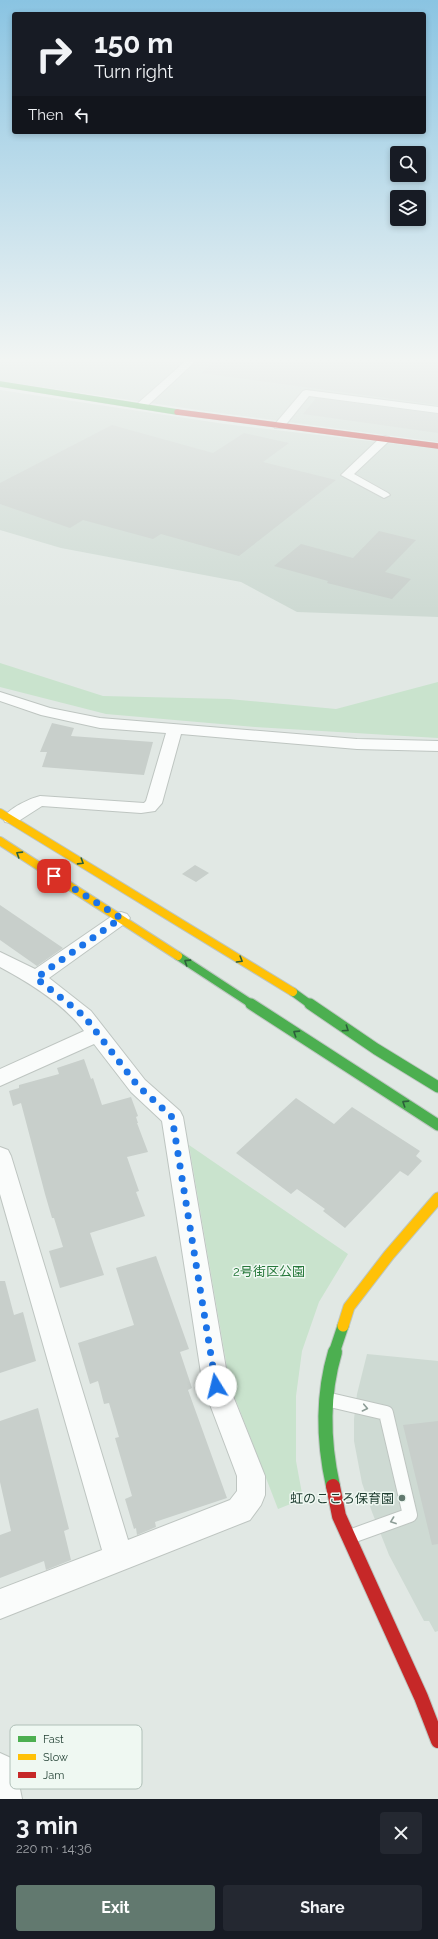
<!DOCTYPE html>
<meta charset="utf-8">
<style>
body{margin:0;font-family:Raleway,"Noto Sans JP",sans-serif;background:#242831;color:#f1f3f6;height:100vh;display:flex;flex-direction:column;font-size:15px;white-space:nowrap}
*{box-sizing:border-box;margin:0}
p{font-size:13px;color:#9ea1a6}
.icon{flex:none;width:22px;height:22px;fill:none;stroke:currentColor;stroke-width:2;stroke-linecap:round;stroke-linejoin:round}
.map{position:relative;height:1799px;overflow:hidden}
.drawer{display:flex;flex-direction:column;background:#171b24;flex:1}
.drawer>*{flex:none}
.guide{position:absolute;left:12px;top:12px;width:414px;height:122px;border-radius:4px;box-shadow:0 2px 6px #0003;background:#171b24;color:#f1f3f6;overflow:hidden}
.buttons{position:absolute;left:390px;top:146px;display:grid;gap:8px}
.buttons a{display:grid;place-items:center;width:36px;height:36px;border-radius:4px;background:#171b24;box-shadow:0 2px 6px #0003;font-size:20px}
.pin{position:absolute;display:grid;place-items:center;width:34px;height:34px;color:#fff;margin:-17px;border-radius:8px;box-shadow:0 2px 6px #0006}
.me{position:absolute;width:44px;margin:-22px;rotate:351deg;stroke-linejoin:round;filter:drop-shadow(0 0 3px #0008)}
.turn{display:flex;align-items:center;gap:14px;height:84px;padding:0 16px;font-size:18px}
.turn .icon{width:52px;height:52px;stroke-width:2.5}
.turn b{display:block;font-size:28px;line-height:34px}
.then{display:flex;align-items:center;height:38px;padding:0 16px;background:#0003;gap:8px;font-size:15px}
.round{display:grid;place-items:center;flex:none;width:42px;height:42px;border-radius:4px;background:#242831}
.summary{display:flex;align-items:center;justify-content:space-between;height:68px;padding:0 16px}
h1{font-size:24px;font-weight:700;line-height:30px}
.button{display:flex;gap:8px;margin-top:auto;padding:8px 16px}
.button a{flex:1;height:46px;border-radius:4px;background:#62796f;color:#fff;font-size:16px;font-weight:700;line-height:46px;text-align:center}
.button a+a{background:#242831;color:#f1f3f6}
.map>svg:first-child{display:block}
.built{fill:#cedad3}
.green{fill:#c9e3cd}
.building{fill:#c8cfcb}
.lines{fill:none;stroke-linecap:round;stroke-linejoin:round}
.lane-casing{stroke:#bec5c1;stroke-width:16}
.street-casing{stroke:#bec5c1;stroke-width:2}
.fast-far3-casing{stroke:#bdc6c1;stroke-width:6}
.fast-far2-casing{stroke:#bdc6c1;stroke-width:10}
.fast-far1-casing{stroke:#bdc6c1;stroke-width:13}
.fast-casing{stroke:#bdc6c1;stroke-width:16}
.slow-far1-casing{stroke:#bdc6c1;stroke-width:10}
.slow-casing{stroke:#bdc6c1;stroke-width:13}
.jam-far1-casing{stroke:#bdc6c1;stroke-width:6}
.jam-casing{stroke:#bdc6c1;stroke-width:16}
.lane{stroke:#fafcfb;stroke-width:14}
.street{fill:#fafcfb;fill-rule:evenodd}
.fast-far3{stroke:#4caf50;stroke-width:5.5}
.fast-far2{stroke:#4caf50;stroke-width:8}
.fast-far1{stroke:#4caf50;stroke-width:11}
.fast{stroke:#4caf50;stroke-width:14}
.slow-far1{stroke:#ffc107;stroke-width:8}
.slow{stroke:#ffc107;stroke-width:11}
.jam-far1{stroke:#c62828;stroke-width:5.5}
.jam{stroke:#c62828;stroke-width:14}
.oneway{stroke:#2c5f3a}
.oneway2{stroke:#8c9c96}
.route{stroke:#1a73e8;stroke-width:7;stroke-dasharray:0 12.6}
.poi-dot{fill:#62796f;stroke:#eff8f2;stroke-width:1.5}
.labels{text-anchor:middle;stroke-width:3;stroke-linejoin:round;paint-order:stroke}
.near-park-label{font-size:13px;fill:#257739;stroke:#eff8f2}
.near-poi-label{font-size:13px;fill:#1e3d30;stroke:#eff8f2;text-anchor:end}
.key{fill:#eff8f2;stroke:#b0c0b8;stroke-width:1}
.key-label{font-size:11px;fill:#1e3d30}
</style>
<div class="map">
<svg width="438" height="1799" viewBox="0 0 438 1799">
<rect width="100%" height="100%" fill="#e1e8e4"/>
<!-- built -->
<path class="built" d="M0,358h438v84l-233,-31 -205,-30z
M0,390l225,34 213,25v168l-141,-5 -56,-30 -180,-34 -61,-18z
M367,1354l71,7v270l-3,1 -6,-11h-5l-35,-66 -17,-43 -10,-29 -8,-42v-22l3,-25z"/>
<!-- green -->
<path class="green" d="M0,663l103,33 126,3 107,10 102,-27v56l-183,-11 -149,-13 -106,-27z
M189,1145l159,109 -29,48 -17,49 -6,45v65l7,38 -25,10 -48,-124z"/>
<!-- building -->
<path class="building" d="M218,358h220v47l-237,-32z
M316,398l122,16v19l-135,-19z
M112,425l101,28 31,-20 45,10 -26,19 73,18 -97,76 -78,-22 -8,5 -70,-19 -13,8 -70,-24v-21z
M379,531l37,9 -31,32 26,7 -19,20 -65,-16 1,-2 -54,-15 27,-22 52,14z
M52,723l22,5 -3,8 82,6 -9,33 -102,-8 5,-15h-7z
M195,865l14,8 -13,9 -14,-8z
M0,905l63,43 -26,18 -37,-26z
M84,1059l7,20 2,-1 9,27 29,-8 7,19 -2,1 2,6h-1l11,29 -21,5 12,34 -3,1 9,24 -55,17 14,42 -44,13 -11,-37 14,-4 -9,-29h-2l-7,-24 -24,-91 -8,3 -4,-15 10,-3v-3l40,-11 -2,-6z
M296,1098l38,26 18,-17 68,44 -4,5 6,5 -14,15 -8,-5 -55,57 -22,-17 2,-2 -28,-20 -6,5 -55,-41z
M156,1256l33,93 -9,3 12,36 -4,2 39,108 -72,24 1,5 -19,8 -1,-7 -2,1 -9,-30 7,-3 -17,-58 4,-1 -10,-34 -5,1 -6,-23 -8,3 -12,-41 56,-18 -18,-57z
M0,1281h5l9,34 9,-3 13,49 -36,12z
M38,1408l31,121 -5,2 7,29 -25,10 -2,-9 -44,17v-43l11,-4 -11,-49v-61z
M438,1421v123l-6,1 -29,-120z"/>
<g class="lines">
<!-- lane casing -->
<g class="lane-casing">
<path id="lane" d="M330,1400l56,13 24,102 -58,21"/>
</g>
<!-- street casing -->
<g class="street-casing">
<path id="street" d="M189,358h10l-54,50h-8l-1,-2 1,-2z
M306,390l132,17v6l-129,-17 -26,32h-8l-1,-2 1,-2 28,-33z
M385,436l4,1 1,2 -1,2 -35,33 34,19 2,2 -6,3 -43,-23 40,-38z
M0,692l50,16 50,10 257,21 81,2v10l-81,-2 -176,-15 -19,69 -7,8 -14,2 -99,-7 -25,16 -6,1 -6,-1 -2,-4c7,-10 25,-19 37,-22l104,7 2,-2 20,-68 -66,-5 -59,-13 -41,-14z
M121,912l6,2 3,4 -3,4 -78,56 42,33 54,69 35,31 3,6 46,269 36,90v19l-4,10 -11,15 -250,99v-30l102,-39 -102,-356v-47l8,3 3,6 117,384 102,-40 7,-9v-15l-34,-90 -41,-265 -31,-29 -37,-48 -94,42v-17l84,-38c-20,-27 -54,-48 -84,-64v-15l35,17 80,-55z
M0,1753l11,5 5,11 6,30h-22z"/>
</g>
<!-- fast-far3 casing -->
<g class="fast-far3-casing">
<path id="fast-far3" d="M0,384l177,28"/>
</g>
<!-- fast-far2 casing -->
<g class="fast-far2-casing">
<path id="fast-far2" d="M178,956l75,49
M293,992l18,13"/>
</g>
<!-- fast-far1 casing -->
<g class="fast-far1-casing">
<path id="fast-far1" d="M251,1004l187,121
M310,1004l66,45 62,38
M334,1353l9,-27"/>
</g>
<!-- fast casing -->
<g class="fast-casing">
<path id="fast" d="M333,1486c-10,-45 -11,-90 2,-134"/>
</g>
<!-- slow-far1 casing -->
<g class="slow-far1-casing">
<path id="slow-far1" d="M0,813l293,179
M0,841l178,115"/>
</g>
<!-- slow casing -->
<g class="slow-casing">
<path id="slow" d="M343,1326l6,-19 40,-52 49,-57"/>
</g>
<!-- jam-far1 casing -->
<g class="jam-far1-casing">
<path id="jam-far1" d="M177,412l261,34"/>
</g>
<!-- jam casing -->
<g class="jam-casing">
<path id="jam" d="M333,1486l6,30 82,181 17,44"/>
</g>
<!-- lane -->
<use href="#lane" class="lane"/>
<!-- street -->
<use href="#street" class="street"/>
<!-- fast-far3 -->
<use href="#fast-far3" class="fast-far3"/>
<!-- fast-far2 -->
<use href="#fast-far2" class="fast-far2"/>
<!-- fast-far1 -->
<use href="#fast-far1" class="fast-far1"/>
<!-- fast -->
<use href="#fast" class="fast"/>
<!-- slow-far1 -->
<use href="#slow-far1" class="slow-far1"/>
<!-- slow -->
<use href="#slow" class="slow"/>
<!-- jam-far1 -->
<use href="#jam-far1" class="jam-far1"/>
<!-- jam -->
<use href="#jam" class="jam"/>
</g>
<!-- one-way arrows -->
<defs><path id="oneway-chevron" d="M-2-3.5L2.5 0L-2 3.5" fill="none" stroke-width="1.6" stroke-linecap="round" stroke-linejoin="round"/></defs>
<g class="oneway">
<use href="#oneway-chevron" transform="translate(19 854) rotate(-148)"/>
<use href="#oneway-chevron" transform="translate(81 862) rotate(32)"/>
<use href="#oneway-chevron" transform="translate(240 960) rotate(31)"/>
<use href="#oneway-chevron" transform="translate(187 962) rotate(-147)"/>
<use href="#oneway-chevron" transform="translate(346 1029) rotate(34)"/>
<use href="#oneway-chevron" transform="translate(296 1033) rotate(-147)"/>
<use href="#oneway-chevron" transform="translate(405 1103) rotate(-147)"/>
</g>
<g class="oneway2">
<use href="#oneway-chevron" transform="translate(365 1408) rotate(12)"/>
<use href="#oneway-chevron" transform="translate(393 1521) rotate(160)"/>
</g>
<!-- sky -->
<linearGradient id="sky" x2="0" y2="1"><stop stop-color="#8ac4e2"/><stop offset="0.59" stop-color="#f2f5f3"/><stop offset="1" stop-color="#f2f5f3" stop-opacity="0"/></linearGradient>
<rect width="438" height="610" fill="url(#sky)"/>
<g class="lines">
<!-- route -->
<path class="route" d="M54,876l67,42 -85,60 48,38 54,70 34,31 44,269"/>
</g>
<!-- markers -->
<circle class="poi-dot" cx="402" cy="1498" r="4"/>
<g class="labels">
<!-- near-park labels -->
<g class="near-park-label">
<text x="269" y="1276">2号街区公園</text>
</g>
<!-- near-poi labels -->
<g class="near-poi-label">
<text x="394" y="1503">虹のこころ保育園</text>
</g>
</g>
<!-- legend -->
<rect x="10" y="1725" width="132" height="64" rx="6" class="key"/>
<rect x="18" y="1736" width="18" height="6" fill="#4caf50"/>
<rect x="18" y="1754" width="18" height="6" fill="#ffc107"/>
<rect x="18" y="1772" width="18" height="6" fill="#c62828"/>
<g class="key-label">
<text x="43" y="1743">Fast</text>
<text x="43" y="1761">Slow</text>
<text x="43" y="1779">Jam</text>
</g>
</svg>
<div class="buttons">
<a><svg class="icon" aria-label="search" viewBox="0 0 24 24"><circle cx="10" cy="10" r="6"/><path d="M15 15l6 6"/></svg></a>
<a><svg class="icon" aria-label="layers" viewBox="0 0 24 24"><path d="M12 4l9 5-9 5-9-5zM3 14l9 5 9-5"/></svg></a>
</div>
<div class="pin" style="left:54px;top:876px;background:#d93025"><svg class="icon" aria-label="arrive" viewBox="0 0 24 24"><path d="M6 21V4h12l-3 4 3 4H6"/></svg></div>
<svg class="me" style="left:216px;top:1386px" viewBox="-20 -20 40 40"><circle r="19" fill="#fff"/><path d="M0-13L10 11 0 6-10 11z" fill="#1a73e8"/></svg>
<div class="guide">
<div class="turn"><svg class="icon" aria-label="right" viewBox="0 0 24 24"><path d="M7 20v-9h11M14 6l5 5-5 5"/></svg><div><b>150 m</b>Turn right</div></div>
<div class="then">Then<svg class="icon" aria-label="left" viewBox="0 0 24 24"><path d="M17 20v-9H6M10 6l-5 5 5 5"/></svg></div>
</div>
</div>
<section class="drawer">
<div class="summary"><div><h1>3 min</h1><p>220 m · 14:36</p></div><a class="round"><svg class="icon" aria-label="close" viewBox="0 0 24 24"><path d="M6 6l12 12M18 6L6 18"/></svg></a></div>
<div class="button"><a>Exit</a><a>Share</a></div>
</section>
